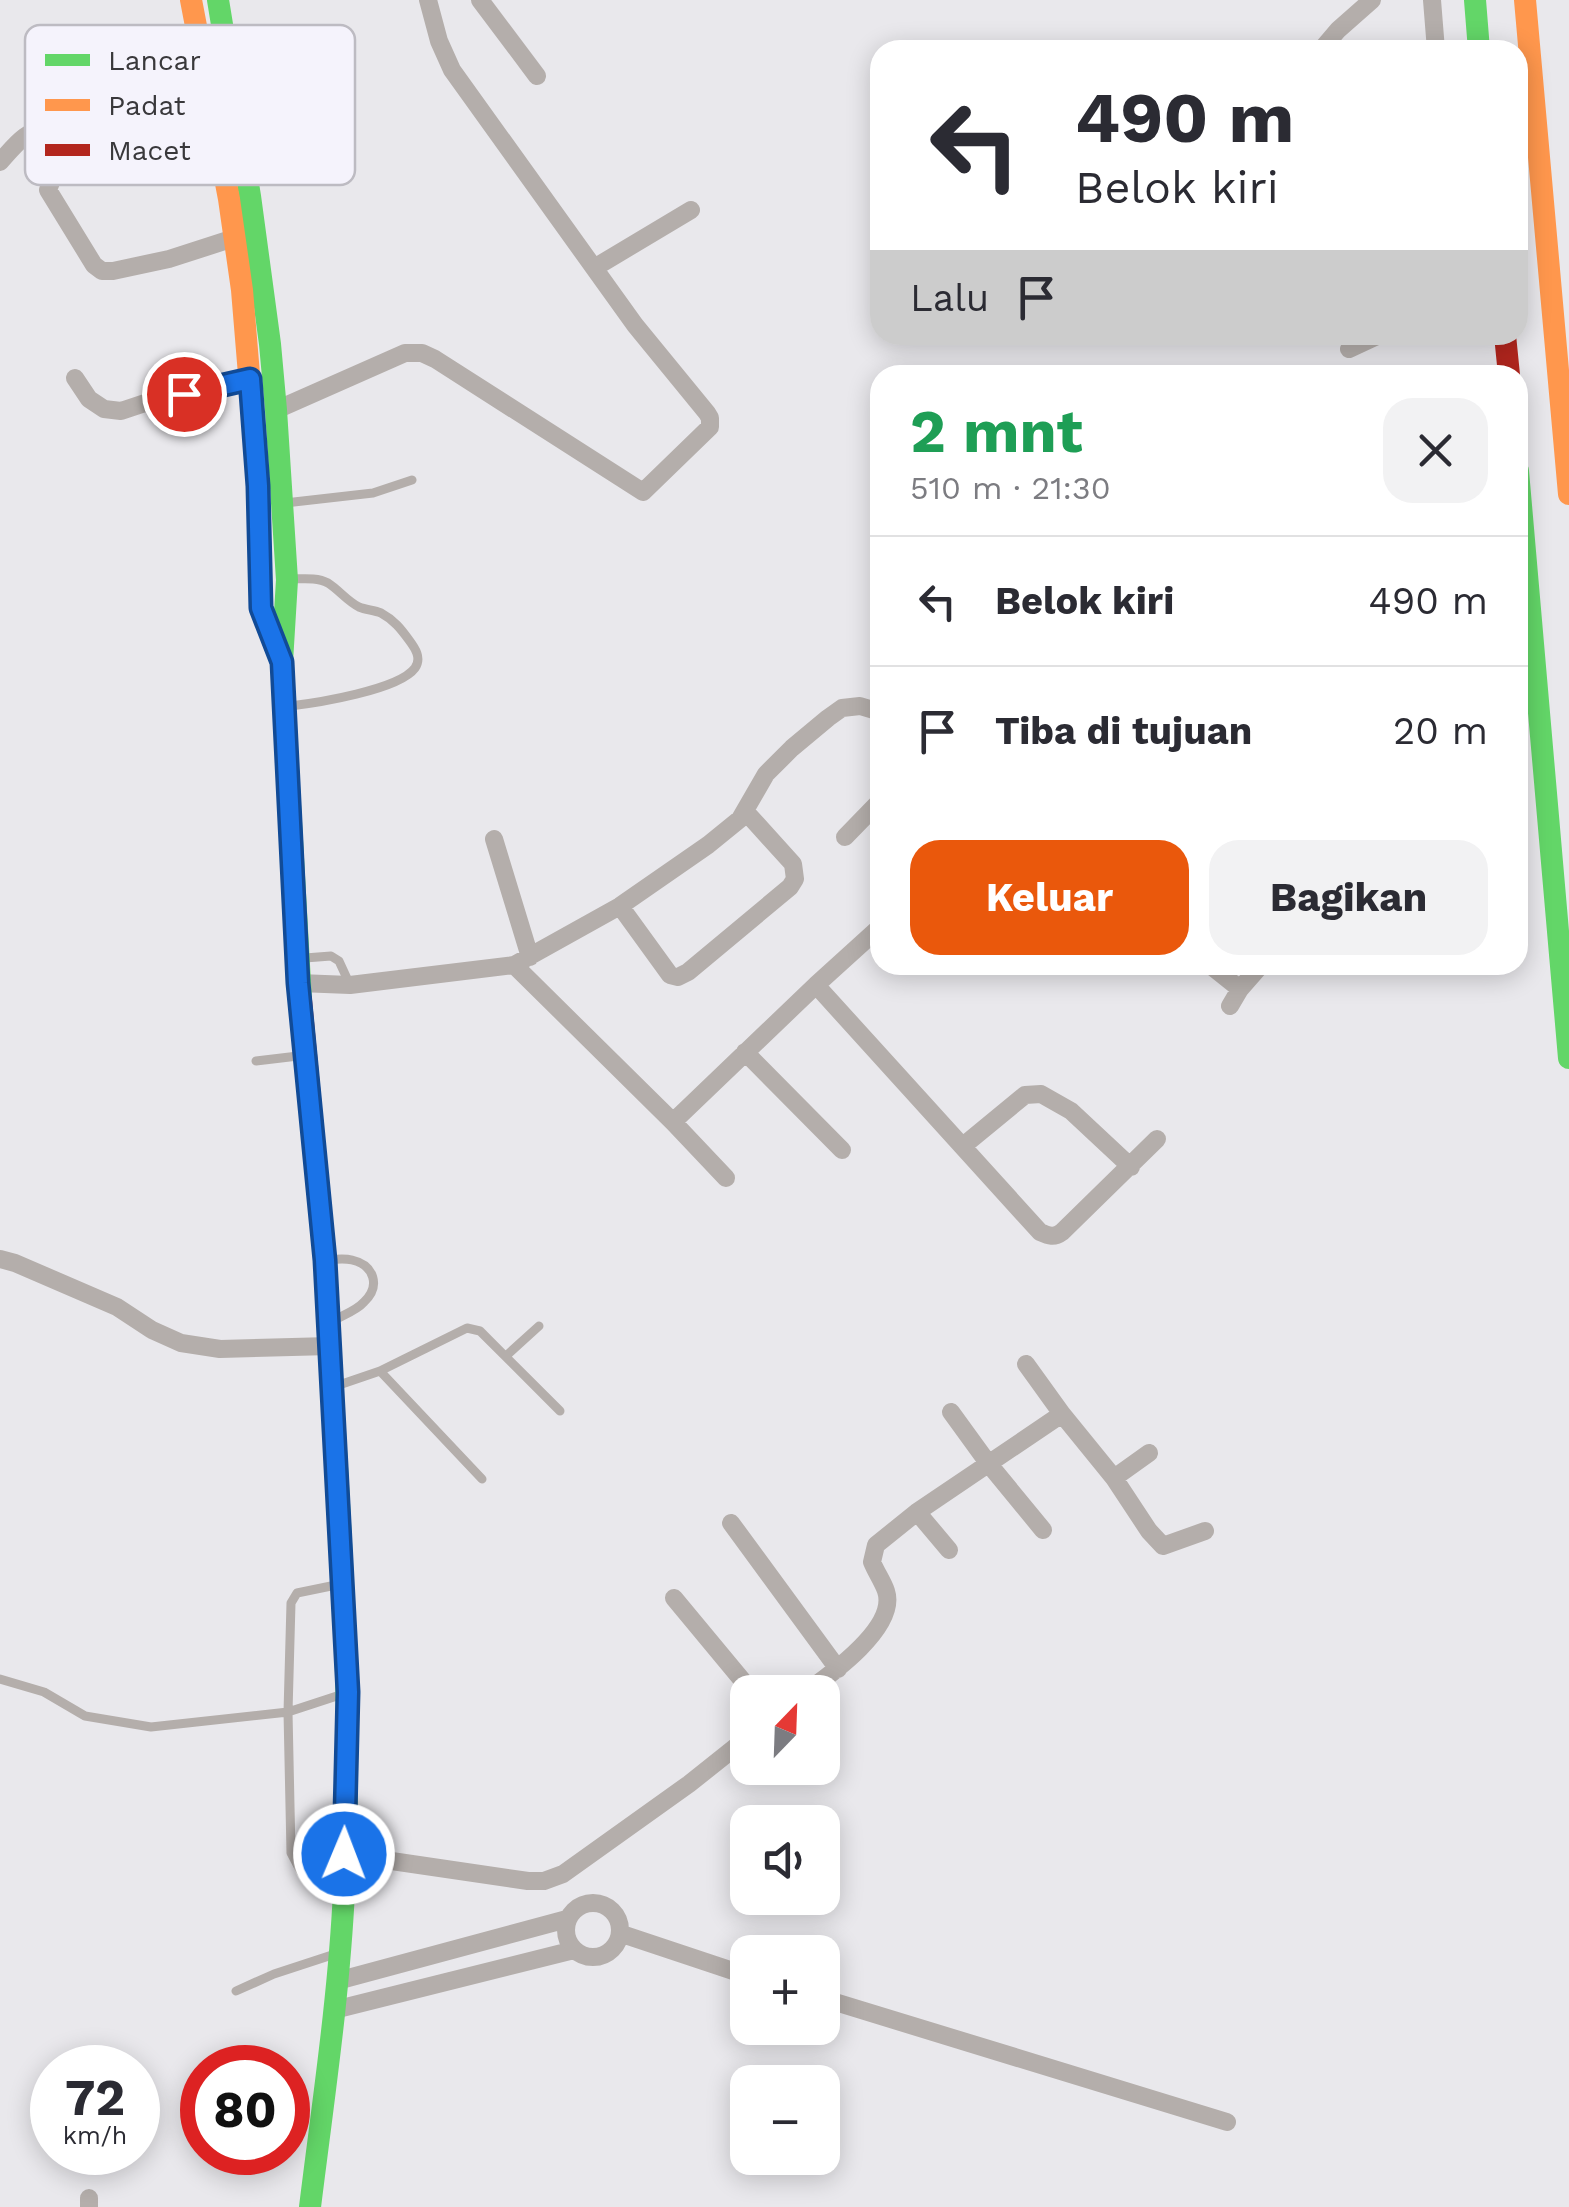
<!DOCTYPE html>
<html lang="id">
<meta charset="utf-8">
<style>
body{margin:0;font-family:"Work Sans",sans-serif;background:#f2f2f3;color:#2b2b33;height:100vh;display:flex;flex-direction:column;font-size:38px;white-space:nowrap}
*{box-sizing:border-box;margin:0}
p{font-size:32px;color:#7c7c81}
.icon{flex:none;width:55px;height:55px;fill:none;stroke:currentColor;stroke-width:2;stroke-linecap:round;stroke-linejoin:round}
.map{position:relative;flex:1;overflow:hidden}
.side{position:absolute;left:870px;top:365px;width:658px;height:610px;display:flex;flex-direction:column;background:#fff;border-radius:30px;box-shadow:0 5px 25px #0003}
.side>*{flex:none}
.hud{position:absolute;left:870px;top:40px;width:658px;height:305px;border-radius:30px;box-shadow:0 5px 25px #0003;background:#fff;color:#2b2b33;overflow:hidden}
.needle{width:65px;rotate:23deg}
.fabs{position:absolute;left:730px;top:1675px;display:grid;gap:20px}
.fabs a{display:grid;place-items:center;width:110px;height:110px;border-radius:20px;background:#fff;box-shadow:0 5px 25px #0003;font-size:50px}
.speed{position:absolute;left:30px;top:2045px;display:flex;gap:20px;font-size:50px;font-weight:700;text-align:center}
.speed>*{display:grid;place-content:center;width:130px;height:130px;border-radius:50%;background:#fff;box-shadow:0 5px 25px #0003;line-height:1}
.speed small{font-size:25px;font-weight:400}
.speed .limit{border:15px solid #d22;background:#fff;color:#111}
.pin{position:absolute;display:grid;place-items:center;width:85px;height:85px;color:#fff;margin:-42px;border:5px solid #fff;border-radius:50%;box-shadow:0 2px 10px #0007}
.me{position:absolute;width:110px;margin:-55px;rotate:1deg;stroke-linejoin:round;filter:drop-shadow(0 0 8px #0008)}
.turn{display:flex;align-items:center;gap:35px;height:210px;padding:0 40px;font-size:45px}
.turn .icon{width:130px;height:130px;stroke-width:2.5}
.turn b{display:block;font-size:70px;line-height:85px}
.then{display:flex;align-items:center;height:95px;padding:0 40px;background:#0003;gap:20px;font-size:38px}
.round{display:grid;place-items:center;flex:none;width:105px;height:105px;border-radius:30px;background:#f2f2f3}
.head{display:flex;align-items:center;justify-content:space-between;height:170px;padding:0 40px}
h1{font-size:60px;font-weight:700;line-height:75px;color:#1e9e55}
.button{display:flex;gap:20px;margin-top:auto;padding:20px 40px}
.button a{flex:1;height:115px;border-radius:30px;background:#ea580c;color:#fff;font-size:40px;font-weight:700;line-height:115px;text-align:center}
.button a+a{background:#f2f2f3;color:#2b2b33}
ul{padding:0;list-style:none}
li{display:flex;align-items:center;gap:30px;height:130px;padding:0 40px;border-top:2px solid #e1e1e2}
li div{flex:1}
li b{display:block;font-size:38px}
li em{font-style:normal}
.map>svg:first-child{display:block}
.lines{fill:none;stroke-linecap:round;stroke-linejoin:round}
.lane{stroke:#b4aeab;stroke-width:9}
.street{stroke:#b4aeab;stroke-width:18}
.fast{stroke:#63d668;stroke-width:22}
.slow{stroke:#ff974d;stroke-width:22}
.jam{stroke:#b3261e;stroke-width:22}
.route-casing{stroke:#114b97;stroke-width:25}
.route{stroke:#1a73e8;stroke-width:18}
.key{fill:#f5f3fc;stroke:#bdbbc2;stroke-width:2.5}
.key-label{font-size:28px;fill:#39383b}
</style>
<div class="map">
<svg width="1569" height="2207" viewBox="0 0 1569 2207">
<rect width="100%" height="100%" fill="#e9e8ec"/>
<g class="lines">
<!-- lane -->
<path class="lane" d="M285,503l88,-10 39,-13
M290,706c26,-3 109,-16 125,-38 7,-10 0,-20 -6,-28 -8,-11 -15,-20 -28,-27 -7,-3 -15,-3 -22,-6 -12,-6 -20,-17 -31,-24 -11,-6 -26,-4 -38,-4
M305,958l26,-2 8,5 11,24
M256,1061l42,-5
M328,1260c8,-1 16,-2 24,0 22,5 29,26 12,42 -7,8 -18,12 -28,17
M506,1356l33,-30
M380,1371l102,108
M339,1385l41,-14 87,-43 13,3 80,80
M0,1679l44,13 41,24 66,11 137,-15 3,-109 6,-10 39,-8
M337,1889l-36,-17 -10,-19 -3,-141 55,-18
M236,1991l38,-17 58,-19"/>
<!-- street -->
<path class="street" d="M480,0l57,76
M1432,0l4,50
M1321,50l17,-20 34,-30
M213,111c-53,17 -107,33 -157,58l-8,21 46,75 8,6h11l56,-12 65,-21
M0,162c11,-12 29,-37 48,-32 4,1 27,22 33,27
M594,268l97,-58
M1349,349l30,-14
M75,378l14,21 15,10 17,2 30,-10 99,-22
M276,410l129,-57h17l13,6 208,133 67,-65v-9l-3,-5 -72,-88 -183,-255 -13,-29 -11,-41
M845,837l35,-36
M494,839l36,118
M620,906l50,69 8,2 10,-5 102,-85 5,-8 -2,-15 -48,-53
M514,965l159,157 53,56
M1210,965l30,24
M299,983l51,2 164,-20 106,-59 88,-61 32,-26 26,-45 26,-26 36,-30 14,-10 18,-2 20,6
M816,985l224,247c9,4 14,6 22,0l95,-93
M1230,1006l10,-17 21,-24
M745,1052l97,98
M673,1122l143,-137 64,-58
M963,1146l62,-51 16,-1 30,17 60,56
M0,1259l15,4 102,44 35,23 29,13 39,6 110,-3
M1026,1364l36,50
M951,1412l37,51 55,67
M1114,1478l35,-25
M917,1512l32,38
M731,1523l107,146
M674,1598l78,94
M806,1692c24,-17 92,-65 80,-101 -3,-9 -10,-19 -14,-29l4,-17 41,-33 145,-98 52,64 35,53 14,15 42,-15
M344,1854l184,27h16l19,-7 126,-90 59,-47
M566 1930a27 27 0 1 1 54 0a27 27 0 1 1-54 0Z
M622,1934l126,42
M337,1981l230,-62
M822,1998l405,124
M334,2010l240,-60
M89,2198v9"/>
<!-- fast -->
<path class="fast" d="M218,0l32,196 20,148 6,66 11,170 -5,82 19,338
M1475,0l4,50
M257,471l4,137 19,50
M1518,471l51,587
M310,2207c13,-105 29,-211 34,-316 8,-165 -1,-328 -11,-492"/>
<!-- slow -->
<path class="slow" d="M191,0l38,199 13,91 15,181
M1525,0l44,494"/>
<!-- jam -->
<path class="jam" d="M1505,335l4,40
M301,1000l24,260 8,139"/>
</g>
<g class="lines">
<!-- route casing -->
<g class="route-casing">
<path id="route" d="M184,394l66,-15 8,107 3,122 21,54 16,321 27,277 23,432 -4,162"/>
</g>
<!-- route -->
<use href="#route" class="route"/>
</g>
<!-- legend -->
<rect x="25" y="25" width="330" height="160" rx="15" class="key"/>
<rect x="45" y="54" width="45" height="12" fill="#63d668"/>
<rect x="45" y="99" width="45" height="12" fill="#ff974d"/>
<rect x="45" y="144" width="45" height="12" fill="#b3261e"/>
<g class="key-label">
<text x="108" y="70">Lancar</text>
<text x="108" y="115">Padat</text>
<text x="108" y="160">Macet</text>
</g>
</svg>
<div class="fabs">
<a><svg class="needle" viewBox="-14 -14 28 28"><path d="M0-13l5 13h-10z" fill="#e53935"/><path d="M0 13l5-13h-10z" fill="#7c7c81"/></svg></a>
<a><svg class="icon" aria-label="sound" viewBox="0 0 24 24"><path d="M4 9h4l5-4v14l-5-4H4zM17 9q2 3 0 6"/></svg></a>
<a>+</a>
<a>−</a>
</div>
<div class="speed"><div>72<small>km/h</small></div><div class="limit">80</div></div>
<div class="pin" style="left:184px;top:394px;background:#d93025"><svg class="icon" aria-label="arrive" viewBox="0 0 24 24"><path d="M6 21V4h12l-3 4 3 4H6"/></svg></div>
<svg class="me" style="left:344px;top:1854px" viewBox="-20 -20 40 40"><circle r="17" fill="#1a73e8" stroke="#fff" stroke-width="3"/><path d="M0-11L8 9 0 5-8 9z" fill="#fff"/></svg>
<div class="hud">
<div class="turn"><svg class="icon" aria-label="left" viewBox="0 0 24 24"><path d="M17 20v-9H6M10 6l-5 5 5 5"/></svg><div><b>490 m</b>Belok kiri</div></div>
<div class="then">Lalu<svg class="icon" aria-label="arrive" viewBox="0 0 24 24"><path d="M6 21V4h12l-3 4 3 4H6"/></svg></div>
</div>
<section class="side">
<div class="head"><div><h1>2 mnt</h1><p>510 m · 21:30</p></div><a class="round"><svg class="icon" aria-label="close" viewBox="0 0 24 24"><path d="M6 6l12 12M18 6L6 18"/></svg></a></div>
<ul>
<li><svg class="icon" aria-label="left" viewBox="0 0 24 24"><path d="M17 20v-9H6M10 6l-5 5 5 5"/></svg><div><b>Belok kiri</b></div><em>490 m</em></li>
<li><svg class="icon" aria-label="arrive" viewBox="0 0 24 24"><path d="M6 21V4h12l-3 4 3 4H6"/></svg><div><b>Tiba di tujuan</b></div><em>20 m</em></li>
</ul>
<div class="button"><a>Keluar</a><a>Bagikan</a></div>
</section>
</div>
